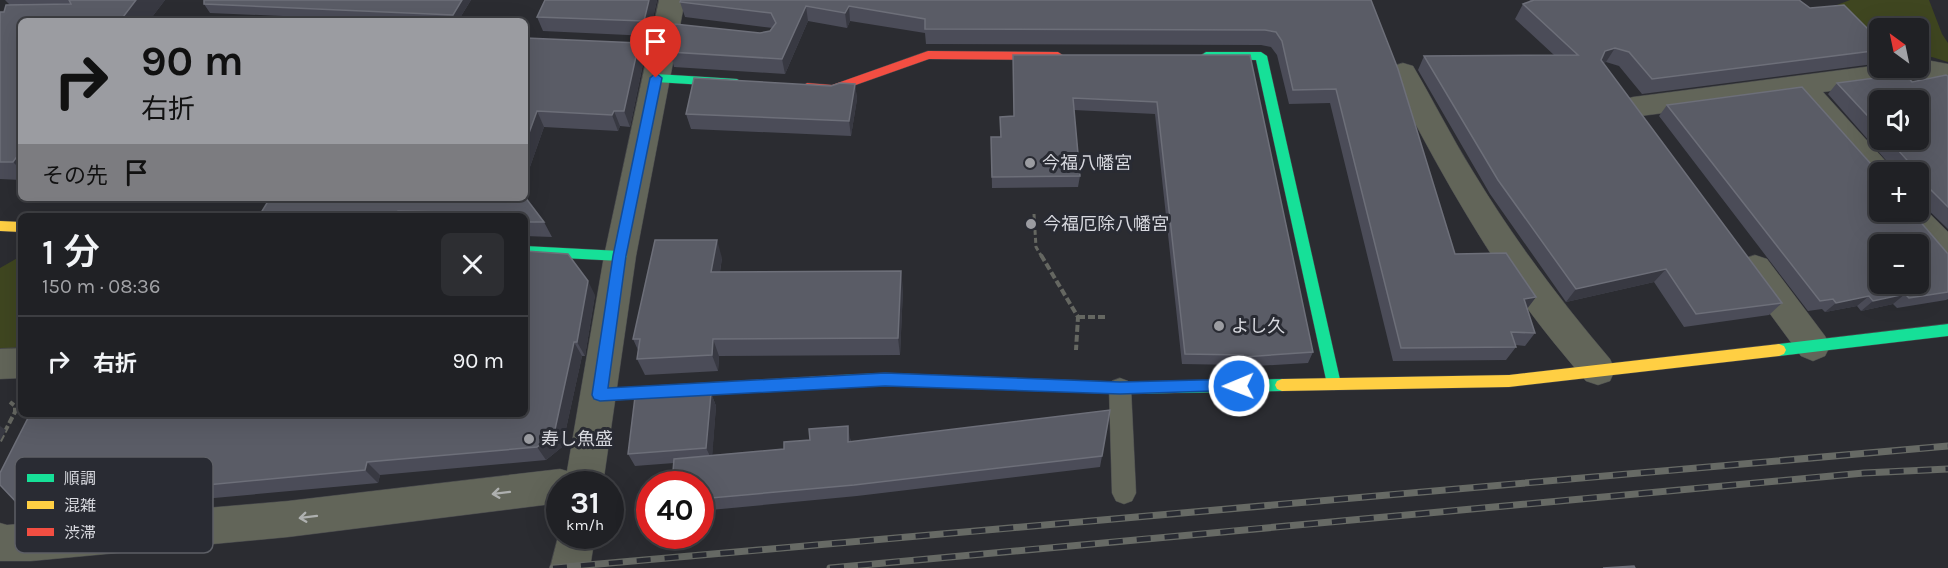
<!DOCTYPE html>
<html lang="ja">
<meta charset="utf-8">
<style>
body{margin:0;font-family:Karla,"Noto Sans JP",sans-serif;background:#2d2e32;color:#f1f3f6;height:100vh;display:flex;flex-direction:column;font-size:22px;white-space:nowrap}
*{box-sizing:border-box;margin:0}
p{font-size:20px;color:#a2a3a7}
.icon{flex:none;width:33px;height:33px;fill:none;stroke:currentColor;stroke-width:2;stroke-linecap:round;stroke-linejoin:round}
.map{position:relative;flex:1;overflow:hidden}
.sheet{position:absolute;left:18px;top:213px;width:510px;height:204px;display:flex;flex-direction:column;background:#202125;border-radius:9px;box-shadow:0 6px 24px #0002,0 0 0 2px #3d3e42}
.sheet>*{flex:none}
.banner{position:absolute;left:18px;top:18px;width:510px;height:183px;border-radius:9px;box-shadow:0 6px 24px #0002,0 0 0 2px #3d3e42;background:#9b9ca1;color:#111;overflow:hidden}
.needle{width:39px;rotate:327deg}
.fabs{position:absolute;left:1869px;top:18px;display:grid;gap:12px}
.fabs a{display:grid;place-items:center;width:60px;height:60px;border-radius:9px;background:#202125;box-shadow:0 6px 24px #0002,0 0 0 2px #3d3e42;font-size:30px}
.speed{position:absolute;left:546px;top:471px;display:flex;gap:12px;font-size:30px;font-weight:700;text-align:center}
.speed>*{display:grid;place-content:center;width:78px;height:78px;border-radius:50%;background:#202125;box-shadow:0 6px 24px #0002,0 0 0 2px #3d3e42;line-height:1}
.speed small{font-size:15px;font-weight:400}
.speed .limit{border:9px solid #d22;background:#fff;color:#111}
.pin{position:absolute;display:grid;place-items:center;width:51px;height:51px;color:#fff;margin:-62px -26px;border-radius:50% 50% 50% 0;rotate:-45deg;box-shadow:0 0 6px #0007}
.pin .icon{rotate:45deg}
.me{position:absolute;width:66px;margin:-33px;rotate:269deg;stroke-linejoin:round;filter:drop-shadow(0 0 4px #0008)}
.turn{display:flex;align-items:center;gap:21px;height:126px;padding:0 24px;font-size:27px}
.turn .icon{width:78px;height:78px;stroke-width:2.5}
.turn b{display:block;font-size:42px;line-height:51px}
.then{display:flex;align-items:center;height:57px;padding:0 24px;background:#0003;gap:12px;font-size:22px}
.round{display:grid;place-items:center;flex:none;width:63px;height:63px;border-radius:9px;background:#2d2e32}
.head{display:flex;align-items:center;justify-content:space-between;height:102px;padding:0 24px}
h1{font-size:36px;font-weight:600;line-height:45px}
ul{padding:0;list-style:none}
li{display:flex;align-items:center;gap:18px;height:90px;padding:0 24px;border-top:2px solid #3d3e42}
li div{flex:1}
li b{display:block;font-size:22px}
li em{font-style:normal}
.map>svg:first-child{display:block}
.green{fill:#3f4620}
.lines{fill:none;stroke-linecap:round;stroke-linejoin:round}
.lane-casing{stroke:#47484c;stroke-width:1}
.street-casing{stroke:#47484c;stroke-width:1}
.fast-casing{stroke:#47484c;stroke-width:1}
.slow-casing{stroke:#47484c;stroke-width:1}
.jam-casing{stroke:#47484c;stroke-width:1}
.path-far1{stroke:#656761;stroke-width:3;stroke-dasharray:5 3;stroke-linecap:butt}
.path{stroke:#656761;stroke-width:4;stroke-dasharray:7 3;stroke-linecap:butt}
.lane{fill:#626559;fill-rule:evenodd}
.street{fill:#626559;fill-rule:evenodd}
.fast{fill:#16e098;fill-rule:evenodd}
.slow{fill:#ffcf43;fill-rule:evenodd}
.jam{fill:#f24e42;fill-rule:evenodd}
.rail-casing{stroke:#676a65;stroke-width:7}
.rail{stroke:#292b33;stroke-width:4.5;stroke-dasharray:14;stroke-linecap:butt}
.wall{fill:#4b4c58;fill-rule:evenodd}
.shaded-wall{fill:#383942}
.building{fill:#5a5c66;stroke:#6d6f79;stroke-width:1.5;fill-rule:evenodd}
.oneway{stroke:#aeb0af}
.route{fill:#1a73e8;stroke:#114b97;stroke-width:1.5}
.poi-dot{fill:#9b9ca1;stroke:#292b33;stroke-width:2}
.labels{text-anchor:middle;stroke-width:6;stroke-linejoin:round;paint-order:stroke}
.poi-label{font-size:18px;fill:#d7d8de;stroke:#292b33;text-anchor:start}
.key{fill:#292b33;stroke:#5d5f66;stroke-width:1.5}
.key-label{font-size:16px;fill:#d7d8de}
</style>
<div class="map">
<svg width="1948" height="568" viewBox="0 0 1948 568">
<rect width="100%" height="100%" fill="#2b2c31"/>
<!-- green -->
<path class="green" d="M1850,0h79l13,34 6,9v19l-16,-5h-13l-1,-29h-38l-1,28 -42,-51z
M21,256v90l-21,5v-83z"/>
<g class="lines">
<!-- lane casing -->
<g class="lane-casing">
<path id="lane" d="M1120,378l8,3 3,7 5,105 -4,8 -8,3 -8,-3 -4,-8 -3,-105 3,-7z"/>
</g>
<!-- street casing -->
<g class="street-casing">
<path id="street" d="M659,0h26l-49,256 -33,228h-43v19l-272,34 -257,24h-31v-38l7,2 24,-2 257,-22 272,-32 7,2 37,-215z
M1921,59l27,5v20l-27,-5 -98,13 68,75 3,5h-14v14l-11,-3 -75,-87 -161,21 -10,-3 -4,-7 4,-7 10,-3 247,-32v3h38v-8z
M1403,63l10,3c20,34 38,70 59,104 41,68 87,129 138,189l5,11 -5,11 -12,4 -12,-4c-22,-26 -44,-52 -63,-79 -51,-73 -94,-150 -134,-229l4,-7z
M1918,202l30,30v35l-11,-4 -42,-51h23z
M1755,255l12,4 58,77 5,10 -5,10 -12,5 -12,-5 -58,-79 -4,-9 4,-9z
M21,348v30l-21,1v-30z
M560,529v7h35l-5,32h-40z"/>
</g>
<!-- fast casing -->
<g class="fast-casing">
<path id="fast" d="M1206,52h55l6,4 74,328 -2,4 -5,2 -5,-2 -2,-4 -71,-324 -54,-1 -2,-3z
M656,74l81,5 6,4 -6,4 -81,-5 -6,-4z
M525,246l95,5 5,1 2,4 -2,4 -5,1 -95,-5z
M1948,324v12l-169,20 -5,-2 -2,-4 2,-4 5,-2z
M885,373l235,9 162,-3 5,2 2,4 -2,4 -5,2 -162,3 -235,-9 -43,2 -5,-2 -2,-4 2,-4 5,-2z"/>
</g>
<!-- slow casing -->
<g class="slow-casing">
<path id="slow" d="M0,221l21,1v10l-21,-1z
M1779,344l5,2 2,4 -2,4 -5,2 -270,31 -227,4 -5,-2 -2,-4 2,-4 5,-2 227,-4z
M842,375l5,2 2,4 -2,4 -5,2 -242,14 -5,-2 -2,-4 2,-4 5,-2z"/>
</g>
<!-- jam casing -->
<g class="jam-casing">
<path id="jam" d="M928,51l130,1 6,4 -6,4 -129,-1 -96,34 -26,-2 -6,-4 6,-4 25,2z"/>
</g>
<!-- path-far1 -->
<path class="path-far1" d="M1034,214l2,33 6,10"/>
<!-- path -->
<path class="path" d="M1041,255l37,62 -2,33
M1078,317h27
M0,441l15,-29v-6l-5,-4"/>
<!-- lane -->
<use href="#lane" class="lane"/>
<!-- street -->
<use href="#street" class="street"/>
<!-- fast -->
<use href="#fast" class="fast"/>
<!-- slow -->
<use href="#slow" class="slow"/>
<!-- jam -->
<use href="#jam" class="jam"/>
<!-- rail casing -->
<g class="rail-casing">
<path id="rail" d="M553,568l1395,-122
M830,568l1034,-95 84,-4"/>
</g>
<!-- rail -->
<use href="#rail" class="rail"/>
</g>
<!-- wall -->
<path class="wall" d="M5,0h160l-16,21h-128v159l-21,-1v-167h4l6,-7z
M471,0l-13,21h-59l-189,-8 -6,-9z
M545,0h112l-8,36 -106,-5 -6,-14z
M1371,0l84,254 81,43 -9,12 8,24 -10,13 -9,-1v2l-10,13 -113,1 -63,-258 -41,1 -12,-49 -6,-8 -10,-2 -335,-1 -1,-11 -75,-12 -3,7 -39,-7 -23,53 -111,-7 -4,-15 100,-21 3,-3 -88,-11 -5,-15z
M1530,0h269l11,8 70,33v16l-6,7 -232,30 -23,-28 -13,-4 -3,1 179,240 -13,12 -85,12 -30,-45 -88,20 -76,-108 -72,-124 6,-14 130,-1 -39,-36 8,-15 6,-2z
M525,40l114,3 5,16 -14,68 -10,-1 -2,5 -74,-4 -19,54z
M1013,55h237l63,297 -5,11 -68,4 -1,-2 -57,-1 -27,-250 -81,-4 6,66 -2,11 -86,1 -1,-51h9v-20l14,-1z
M1948,76v153l-26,-25 -4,3v-35h-34l7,-6 -63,-72 9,-11 75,-1zM1880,100l38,40h-38z
M855,84l2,15 -6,37 -160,-7 -5,-15z
M1667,105l281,149v45l-2,1 -49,8 -4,-4 -32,7 -4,-5 -32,6 -3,-3 -14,2 -149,-195z
M525,198l19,24 8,15 -27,-1v-20h-266z
M722,258l-2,14 183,17 -3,66 -181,1 -1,15 -73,4 -8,-16 1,-9 -5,-11z
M595,295l-10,61h-3l-20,91 -16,13 -166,15 -2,8 -175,16 -4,-3 -161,20 -20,-12 507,-90z
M711,393l5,13 -4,49 72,-6 66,-11 1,4 251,14 -2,11 -243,29 -157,15v-27l-26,-21 -39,3 -7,-12z"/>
<!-- shaded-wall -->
<path class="shaded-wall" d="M136,0h29l-16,21h-29z
M462,0h9l-13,21h-3l-2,-6z
M649,0h8l-8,36 -5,-15z
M806,6l2,15 -23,53 -3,-15z
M849,6l1,15 -3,7 -2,-15z
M639,43l5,16 -14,68 -6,-16z
M1615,48l-9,14 -10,3 9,-14z
M855,84l2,15 -6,37 -2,-15z
M537,111l7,16 -19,54v-37z
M614,111l6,15 -2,5 -6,-16z
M21,151v19l-8,-8z
M717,240l5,18 -5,31 -6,-17z
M1666,269l-12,13 -88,20 10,-13z
M901,271l2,18 -3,66 -2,-17z
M588,281l7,14 -10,61 -8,-14z
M1905,294l-12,10 -32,7 12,-10z
M1869,296l-12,10 -32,6 11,-9z
M1536,297l-10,13 -2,-11z
M713,339l6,17 -1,15 -6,-16z
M574,342l8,14 -20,91 -16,13 -9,-13z
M711,393l5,13 -4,54 -6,-12z
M0,426l6,4 -6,11z
M848,426l2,12 1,16 -3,-12z
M367,462l13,13 -2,8 -13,-13z"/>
<!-- building -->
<path class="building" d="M69,0h67l-16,21h-99v130l-8,11h-13v-150h4l2,-7 65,-1z
M204,0h258l-9,15 -249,-11z
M545,0h104l-5,21 -107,-4z
M681,0h690l27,69 57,185 51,-1 30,44 -12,2 11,34 -24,-1 5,15 -115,1 -65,-259 -43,1 -11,-49 -6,-9 -11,-2 -340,-1v-10l-76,-13 -4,7 -39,-7 -24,53 -112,-7 5,-28 85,9 10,-2 6,-8 -5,-10 -91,-11z
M1534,0h265l11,8 34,-3 36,36v9l-228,29 -23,-27 -14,-4 -10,3 -4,9 181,243 -86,11 -30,-45 -90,20 -78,-109 -74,-124 154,-1 -55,-51z
M526,38l113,5 -15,68h-10l-2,4 -75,-4 -12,33v-104z
M1013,55h237l63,297 -69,5 -1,-2 -58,-1 -28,-252 -84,-4 7,78 -88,1 -1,-40h10l-1,-20 14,-1z
M1905,74l7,8 34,-7 2,1v131l-18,-18 -2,10h-10v-27h-25v-8h12l2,-4 -18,-20h29v-40h-38v29l-43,-46z
M694,78l137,8 9,-3 15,1 -6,37 -163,-7z
M1802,87l78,87v38h32l36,42v38l-39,6 -4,-4 -32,7 -4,-5 -33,7 -3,-4 -13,2 -153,-196zM1880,244h38v40h-38z
M525,197l19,25h-19v-6h-32l2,-3 -97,-2 -2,5h-137l11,-18h255z
M655,240h62l-6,32 190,-1 -3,67 -185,1 -1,16 -75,4 3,-20h-7z
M525,251l43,3 20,27 -11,61h-3l-20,92 -17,13 -170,15 -2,8 -179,17 1,-4 -169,21 -18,-19v-12l30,-59h495z
M711,393l-5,55 -78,6 7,-57z
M1110,410l-8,46 -248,29 -154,14v-15h-28l2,-25 110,-10v-7l26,-2 -1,-11 39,-3v16z
M1634,566l1,2h-32z"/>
<!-- one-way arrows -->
<defs><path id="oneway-shaft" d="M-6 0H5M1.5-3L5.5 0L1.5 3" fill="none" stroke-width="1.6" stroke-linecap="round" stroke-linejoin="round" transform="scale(1.5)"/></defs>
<g class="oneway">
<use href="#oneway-shaft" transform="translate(501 493) rotate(173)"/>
<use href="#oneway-shaft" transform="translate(308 517) rotate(173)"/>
</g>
<!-- route -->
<path class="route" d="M656,73l6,5 -36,178 -18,132 277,-15 235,9 119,-3 5,2 2,5 -2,4 -124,4 -235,-8 -285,15 -6,-2 -2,-4 21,-139 37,-178z"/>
<!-- markers -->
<g class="poi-dot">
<circle cx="1030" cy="163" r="6"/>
<circle cx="1031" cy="224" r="6"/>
<circle cx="1219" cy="326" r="6"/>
<circle cx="529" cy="439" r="6"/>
</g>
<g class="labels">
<!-- poi labels -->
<g class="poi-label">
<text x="1042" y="169">今福八幡宮</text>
<text x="1043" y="230">今福厄除八幡宮</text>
<text x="1231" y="332">よし久</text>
<text x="541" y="445">寿し魚盛</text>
</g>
</g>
<!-- legend -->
<rect x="15" y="457" width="198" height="96" rx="9" class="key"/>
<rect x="27" y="474" width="27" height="8" fill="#16e098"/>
<rect x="27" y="501" width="27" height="8" fill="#ffcf43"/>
<rect x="27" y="528" width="27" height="8" fill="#f24e42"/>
<g class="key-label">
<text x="64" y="484">順調</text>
<text x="64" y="511">混雑</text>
<text x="64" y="538">渋滞</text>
</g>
</svg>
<div class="fabs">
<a><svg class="needle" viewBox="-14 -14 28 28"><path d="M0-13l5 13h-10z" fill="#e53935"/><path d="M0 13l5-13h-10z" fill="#a2a3a7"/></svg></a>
<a><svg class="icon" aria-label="sound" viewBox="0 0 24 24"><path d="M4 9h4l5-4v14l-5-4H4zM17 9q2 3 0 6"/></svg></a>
<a>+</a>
<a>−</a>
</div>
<div class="speed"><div>31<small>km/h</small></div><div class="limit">40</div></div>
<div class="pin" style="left:656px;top:78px;background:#d93025"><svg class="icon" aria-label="arrive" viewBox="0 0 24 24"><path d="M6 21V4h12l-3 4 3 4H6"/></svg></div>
<svg class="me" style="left:1239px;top:386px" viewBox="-20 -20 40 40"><circle r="17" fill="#1a73e8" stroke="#fff" stroke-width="3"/><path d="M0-11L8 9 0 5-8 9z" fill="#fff"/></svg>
<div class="banner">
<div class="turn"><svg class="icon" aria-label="right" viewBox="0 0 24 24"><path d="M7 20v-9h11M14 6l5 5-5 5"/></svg><div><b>90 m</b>右折</div></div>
<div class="then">その先<svg class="icon" aria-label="arrive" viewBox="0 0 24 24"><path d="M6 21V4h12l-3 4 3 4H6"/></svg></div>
</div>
<section class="sheet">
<div class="head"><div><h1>1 分</h1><p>150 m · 08:36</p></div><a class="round"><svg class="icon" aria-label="close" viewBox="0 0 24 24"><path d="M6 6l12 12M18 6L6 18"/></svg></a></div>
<ul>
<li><svg class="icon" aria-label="right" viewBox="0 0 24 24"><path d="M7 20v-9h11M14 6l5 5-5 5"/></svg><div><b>右折</b></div><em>90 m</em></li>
</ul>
</section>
</div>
